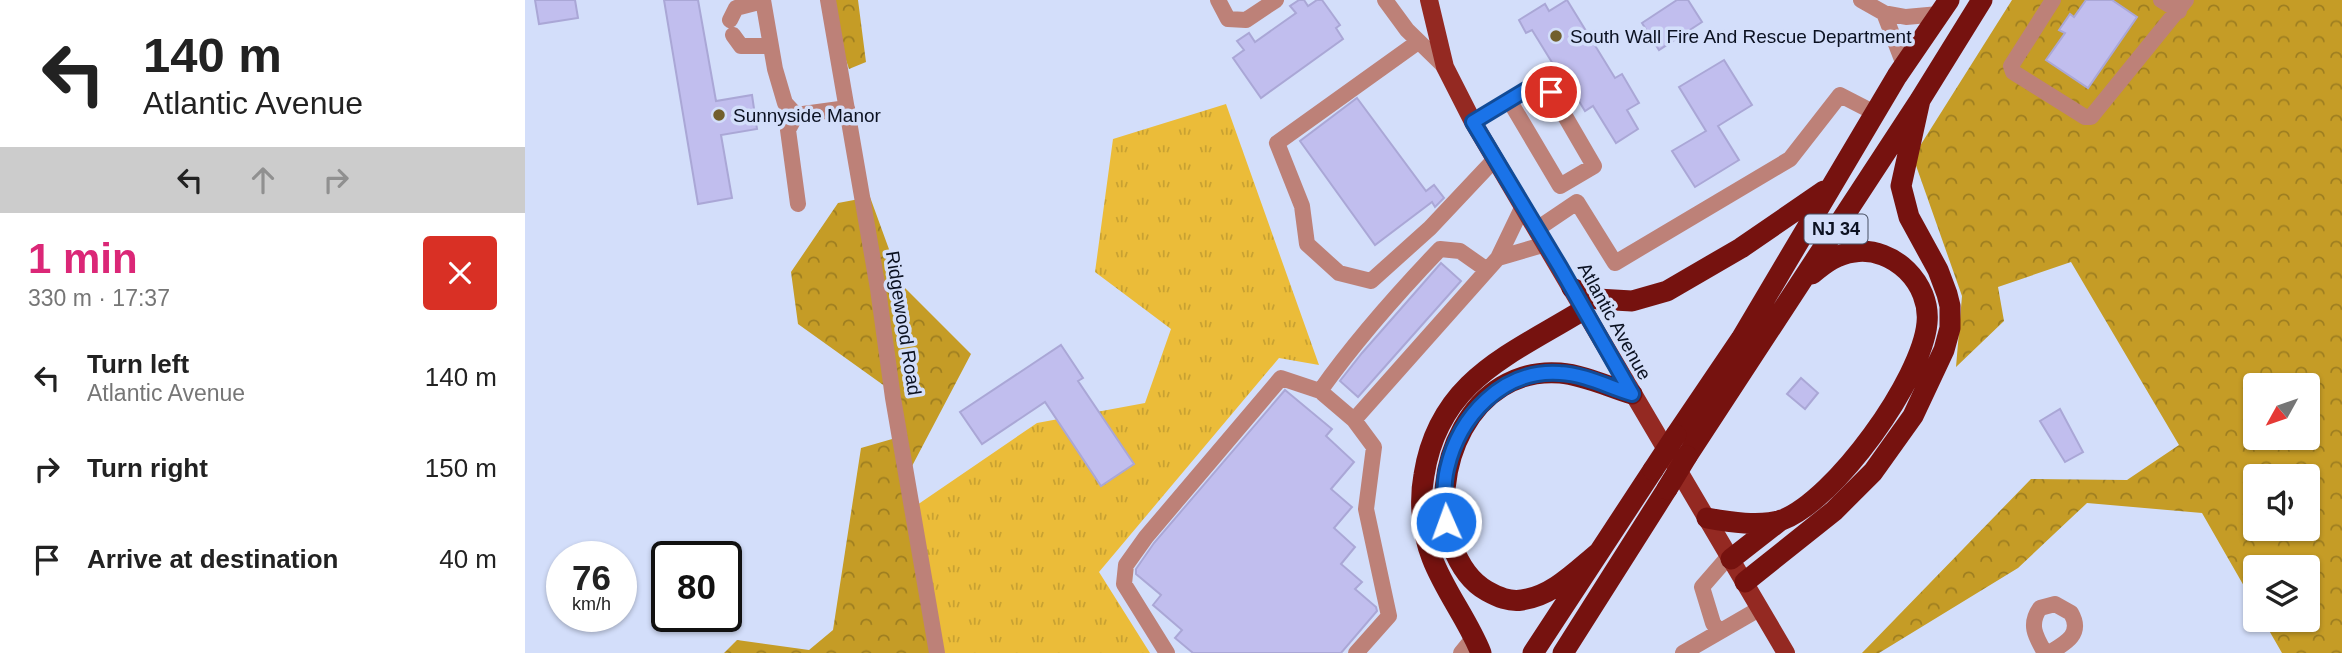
<!DOCTYPE html>
<meta charset="utf-8">
<style>
body{margin:0;font-family:Arial,sans-serif;background:#f6f6f6;color:#222;height:100vh;display:flex;flex-direction:column;font-size:26px;white-space:nowrap}
*{box-sizing:border-box;margin:0}
p{font-size:23px;color:#767676}
.icon{flex:none;width:38px;height:38px;fill:none;stroke:currentColor;stroke-width:2;stroke-linecap:round;stroke-linejoin:round}
.map{position:relative;flex:1;overflow:hidden}
.panel{display:flex;flex-direction:column;background:#fff;width:525px}
.panel>*{flex:none}
.banner{background:#fff;color:#222;overflow:hidden}
.needle{width:46px;rotate:230deg}
.buttons{position:absolute;left:1718px;top:373px;display:grid;gap:14px}
.buttons a{display:grid;place-items:center;width:77px;height:77px;border-radius:7px;background:#fff;box-shadow:0 2px 5px #0004;font-size:35px}
.speed{position:absolute;left:21px;top:541px;display:flex;gap:14px;font-size:35px;font-weight:700;text-align:center}
.speed>*{display:grid;place-content:center;width:91px;height:91px;border-radius:50%;background:#fff;box-shadow:0 2px 5px #0004;line-height:1}
.speed small{font-size:18px;font-weight:400}
.speed .limit{border:4px solid #111;border-radius:10px;background:#fff;color:#111}
.pin{position:absolute;display:grid;place-items:center;width:60px;height:60px;color:#fff;margin:-30px;border:4px solid #fff;border-radius:50%;box-shadow:0 2px 7px #0007}
.me{position:absolute;width:77px;margin:-38px;rotate:358deg;stroke-linejoin:round;filter:drop-shadow(0 0 5px #0008)}
.turn{display:flex;align-items:center;gap:24px;height:147px;padding:0 28px;font-size:32px}
.turn .icon{width:91px;height:91px;stroke-width:2.5}
.turn b{display:block;font-size:49px;line-height:60px}
.lanes{display:flex;align-items:center;height:66px;padding:0 28px;background:#0003;justify-content:center;gap:35px;direction:ltr}
.lanes .off{opacity:.35}
.round{display:grid;place-items:center;flex:none;width:74px;height:74px;border-radius:7px;background:#f6f6f6}
.summary{display:flex;align-items:center;justify-content:space-between;height:119px;padding:0 28px}
h1{font-size:42px;font-weight:700;line-height:52px;color:#db2777}
ul{padding:0;list-style:none}
li{display:flex;align-items:center;gap:21px;height:91px;padding:0 28px}
li div{flex:1}
li b{display:block;font-size:26px}
li em{font-style:normal}
main{display:flex;flex:1;min-height:0}
.map>svg:first-child{display:block}
.grass{fill:url(#grass-tufts)}
.forest{fill:url(#forest-crowns);fill-rule:evenodd}
.building{fill:#c1beee;stroke:#aaa7d6;stroke-width:2}
.lines{fill:none;stroke-linecap:round;stroke-linejoin:round}
.minor{stroke:#bd8178;stroke-width:16}
.major{stroke:#942922;stroke-width:18}
.highway{stroke:#76120f;stroke-width:21}
.highway-bridge{stroke:#76120f;stroke-width:21}
.route-casing{stroke:#114b97;stroke-width:18}
.route{stroke:#1a73e8;stroke-width:12}
.poi-dot{fill:#725f2d;stroke:#d3defa;stroke-width:2.5}
.labels{text-anchor:middle;stroke-width:7;stroke-linejoin:round;paint-order:stroke}
.shield{fill:#d3defa;stroke:#474e62;stroke-width:2}
.shield-label{font-size:18px;font-weight:bold;fill:#0b1121}
.poi-label{font-size:19px;fill:#0b1121;stroke:#d3defa;text-anchor:start}
.street-label{font-size:19px;fill:#0b1121;stroke:#d3defa}
</style>
<main>
<section class="panel">
<div class="banner">
<div class="turn"><svg class="icon" aria-label="left" viewBox="0 0 24 24"><path d="M17 20v-9H6M10 6l-5 5 5 5"/></svg><div><b>140 m</b>Atlantic Avenue</div></div>
<div class="lanes"><svg class="icon" aria-label="left" viewBox="0 0 24 24"><path d="M17 20v-9H6M10 6l-5 5 5 5"/></svg><svg class="icon off" aria-label="ahead" viewBox="0 0 24 24"><path d="M12 20V5M6 11l6-6 6 6"/></svg><svg class="icon off" aria-label="right" viewBox="0 0 24 24"><path d="M7 20v-9h11M14 6l5 5-5 5"/></svg></div>
</div>
<div class="summary"><div><h1>1 min</h1><p>330 m · 17:37</p></div><a class="round" style="background:#d93025;color:#fff"><svg class="icon" aria-label="close" viewBox="0 0 24 24"><path d="M6 6l12 12M18 6L6 18"/></svg></a></div>
<ul>
<li><svg class="icon" aria-label="left" viewBox="0 0 24 24"><path d="M17 20v-9H6M10 6l-5 5 5 5"/></svg><div><b>Turn left</b><p>Atlantic Avenue</p></div><em>140 m</em></li>
<li><svg class="icon" aria-label="right" viewBox="0 0 24 24"><path d="M7 20v-9h11M14 6l5 5-5 5"/></svg><div><b>Turn right</b></div><em>150 m</em></li>
<li><svg class="icon" aria-label="arrive" viewBox="0 0 24 24"><path d="M6 21V4h12l-3 4 3 4H6"/></svg><div><b>Arrive at destination</b></div><em>40 m</em></li>
</ul>
</section>
<div class="map">
<svg width="1817" height="653" viewBox="0 0 1817 653">
<defs>
<pattern id="grass-tufts" width="24" height="20" patternUnits="userSpaceOnUse" patternTransform="scale(1.75)"><rect width="24" height="20" fill="#ebbc39"/><path d="M3 7l-1-3M5 7V3M7 7l1-3M15 17l-1-3M17 17v-4M19 17l1-3" fill="none" stroke="#c8a132"/></pattern>
<pattern id="forest-crowns" width="20" height="18" patternUnits="userSpaceOnUse" patternTransform="scale(1.75)"><rect width="20" height="18" fill="#c59c26"/><path d="M2 6a3 3 0 1 1 6 0M12 15a3 3 0 1 1 6 0" fill="none" stroke="#9e7e20"/></pattern>
</defs>
<rect width="100%" height="100%" fill="#d3defa"/>
<!-- grass -->
<path class="grass" d="M701,104l93,261 -40,-7 -180,214 51,81h-210l-23,-148 120,-82 108,-20 26,-74 -76,-57 18,-133z"/>
<!-- forest -->
<path class="forest" d="M301,0h32l8,62 -17,7z
M1487,0h330v653h-60l-19,-33h45v-53h-52v40l-54,-94 -115,-10 -69,65 -139,85h-17l169,-174 96,1 52,-35 -108,-183 -73,25 6,34 -48,46 6,-71 -49,-139zM1731,385h52v53h-52zM1731,476h52v52h-52z
M345,197l32,88 69,69 -60,114 29,185h-216l13,-13 72,10 24,-20 28,-182 45,-13 -6,-38 -102,-73 -7,-52 47,-69z"/>
<!-- building -->
<path class="building" d="M10,0h40l3,18 -39,6z
M139,0h34l18,101 36,-6 5,34 -36,6 11,63 -34,6z
M774,0h5l4,6 9,-6h5l18,25 -4,3 7,11 -82,59 -28,-40 11,-8 -7,-9 12,-8 6,9 41,-29 -6,-7z
M1042,0l48,78 7,-4 17,29 -12,7 11,19 -22,14 -23,-37 -8,5 -14,-23 -8,4 -9,-10 7,-5 -29,-47 -6,3 -7,-13 26,-16 4,7z
M1152,0h11l14,22 -43,28 -17,-27z
M1561,0h26l25,17 -49,71 -42,-28 19,-27 -6,-3 11,-16 4,3z
M1199,60l28,45 -34,21 21,34 -44,27 -23,-36 34,-20 -27,-44z
M832,98l69,93 8,-6 10,13 -9,9 -3,-5 -57,43 -75,-104z
M916,263l20,18 -103,116 -18,-16 22,-28z
M536,345l22,33 -5,3 56,83 -33,22 -56,-84 -63,42 -22,-32z
M1276,378l17,15 -13,16 -18,-15z
M760,390l47,39 -6,7 28,26 -23,27 21,18 -18,21 21,19 -14,17 21,18 -7,7 21,18 1,4 -36,42h-148l-18,-15 7,-8 -29,-25 8,-10 -25,-21v-5l18,-26z
M1535,409l23,43 -18,10 -25,-41z"/>
<g class="lines">
<!-- minor -->
<path class="minor" d="M238,0l12,69 10,34 11,12 51,-7
M303,0l50,289 15,109 44,255
M693,0l10,19 18,1 30,-20
M860,0l22,30 38,37
M1336,0l23,13
M1528,0l-42,66 2,6 72,45h6l95,-117
M1636,0l18,11
M205,20l6,-12 27,-7
M208,35l8,11h30
M893,42l-141,101 25,63 5,38 32,29 32,8 59,-53 65,-69
M1379,65l-20,-52 22,4 33,-3
M271,115l-8,15 10,74
M948,122l53,-32 10,-4 15,6 43,74 -34,20 -51,-86
M998,206l-25,52 48,-14
M1012,229l40,-27 38,61 175,-104 50,-64 35,18
M795,391c36,-51 77,-97 120,-142l20,2 27,19
M829,420l20,27 -8,62 23,107 -33,37
M1194,632l-6,-9 -11,-36 27,-31
M642,653l-43,-69 2,-19 20,-28 135,-159 39,13 34,29 144,-162
M936,653l13,-16
M1158,653l76,-44
M1520,653c-9,-16 -17,-28 -5,-45l15,-4 16,9c12,21 -5,30 -22,40"/>
<!-- major -->
<path class="major" d="M904,0l16,67 28,55 313,531"/>
<!-- highway -->
<path class="highway" d="M1047,288l25,11 35,2 35,-10 74,-43 83,-57
M1151,435l65,-96 156,-263 52,-76
M1162,456l233,-356 62,-100
M1182,518c22,4 53,9 75,2 53,-20 140,-141 145,-197 4,-39 -33,-77 -73,-71 -17,2 -29,11 -42,22
M1073,553c-23,19 -46,43 -76,47 -13,2 -24,-3 -35,-9 -18,-10 -28,-27 -35,-46 -26,-74 19,-179 108,-172 24,2 49,14 72,21
M1206,559l50,-39
M1220,582l89,-71 39,-39 40,-56 31,-66 6,-22v-22l-3,-12 -9,-24 -29,-53 -8,-31 19,-86
M956,653c-13,-33 -36,-61 -49,-95 -10,-26 -13,-56 -8,-83 15,-95 86,-120 159,-165
M1008,653l120,-183
M1038,653l104,-164"/>
<!-- highway-bridge -->
<path class="highway-bridge" d="M1128,470l23,-35
M1142,489l20,-33"/>
</g>
<g class="lines">
<!-- route casing -->
<g class="route-casing">
<path id="route" d="M921,522c-2,-18 -3,-36 1,-53 12,-53 56,-100 113,-96 24,1 49,14 72,21l-72,-127 -87,-145 53,-32 10,-4 15,6"/>
</g>
<!-- route -->
<use href="#route" class="route"/>
</g>
<!-- markers -->
<g class="poi-dot">
<circle cx="1031" cy="36" r="7"/>
<circle cx="194" cy="115" r="7"/>
</g>
<g class="labels">
<!-- shield labels -->
<rect class="shield" x="1279.5" y="214.5" width="63" height="29" rx="5"/>
<g class="shield-label">
<text x="1311" y="235">NJ 34</text>
</g>
<!-- poi labels -->
<g class="poi-label">
<text x="1045" y="43">South Wall Fire And Rescue Department</text>
<text x="208" y="122">Sunnyside Manor</text>
</g>
<!-- street labels -->
<g class="street-label">
<text transform="translate(1090 321) rotate(61)" y="7">Atlantic Avenue</text>
<text transform="translate(379 323) rotate(81)" y="7">Ridgewood Road</text>
</g>
</g>
</svg>
<div class="buttons">
<a><svg class="needle" viewBox="-14 -14 28 28"><path d="M0-13l5 13h-10z" fill="#e53935"/><path d="M0 13l5-13h-10z" fill="#767676"/></svg></a>
<a><svg class="icon" aria-label="sound" viewBox="0 0 24 24"><path d="M4 9h4l5-4v14l-5-4H4zM17 9q2 3 0 6"/></svg></a>
<a><svg class="icon" aria-label="layers" viewBox="0 0 24 24"><path d="M12 4l9 5-9 5-9-5zM3 14l9 5 9-5"/></svg></a>
</div>
<div class="speed"><div>76<small>km/h</small></div><div class="limit">80</div></div>
<div class="pin" style="left:1026px;top:92px;background:#d93025"><svg class="icon" aria-label="arrive" viewBox="0 0 24 24"><path d="M6 21V4h12l-3 4 3 4H6"/></svg></div>
<svg class="me" style="left:921px;top:522px" viewBox="-20 -20 40 40"><circle r="17" fill="#1a73e8" stroke="#fff" stroke-width="3"/><path d="M0-11L8 9 0 5-8 9z" fill="#fff"/></svg>
</div>
</main>
